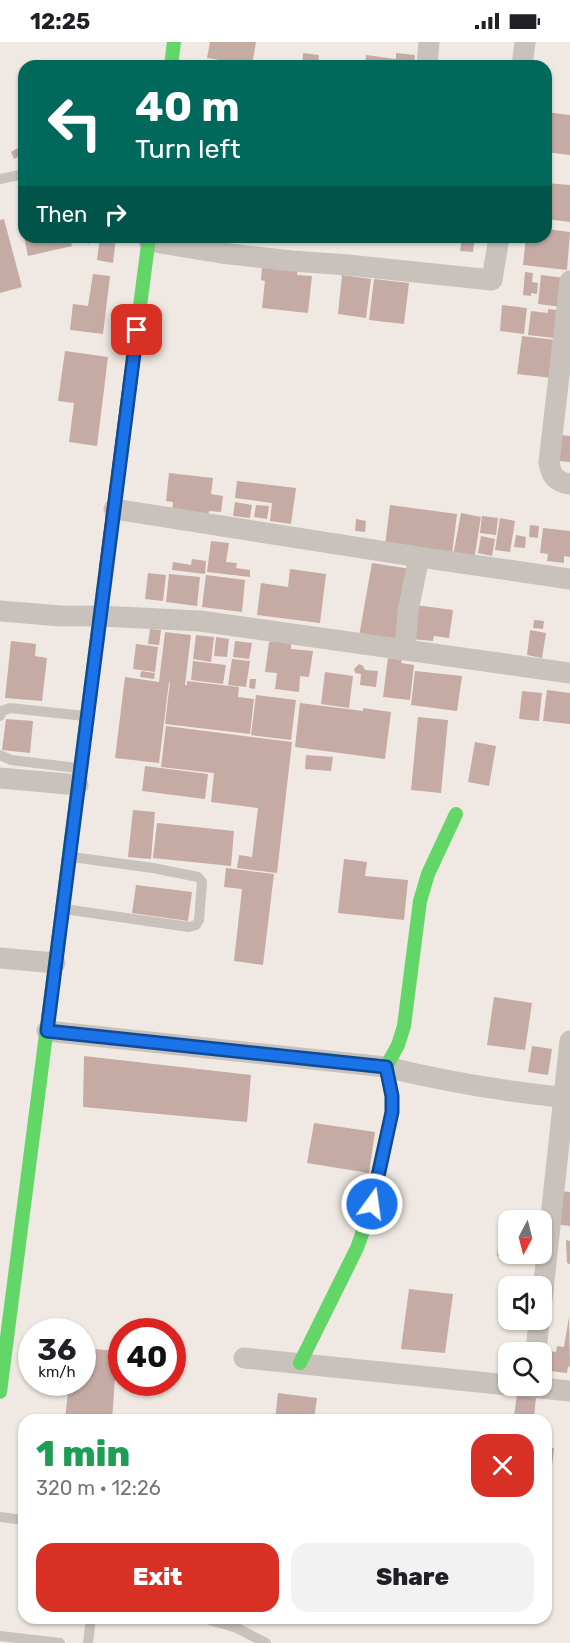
<!DOCTYPE html>
<meta charset="utf-8">
<style>
body{margin:0;font-family:Rubik,sans-serif;background:#f2f2f2;color:#202124;height:100vh;display:flex;flex-direction:column;font-size:22px;white-space:nowrap}
*{box-sizing:border-box;margin:0}
p{font-size:20px;color:#757577}
.icon{flex:none;width:33px;height:33px;fill:none;stroke:currentColor;stroke-width:2;stroke-linecap:round;stroke-linejoin:round}
.map{position:relative;flex:1;overflow:hidden}
.side{position:absolute;left:18px;top:1372px;width:534px;height:210px;display:flex;flex-direction:column;background:#fff;border-radius:18px;box-shadow:0 2px 4px #0004}
.side>*{flex:none}
.hud{position:absolute;left:18px;top:18px;width:534px;height:183px;border-radius:18px;box-shadow:0 2px 4px #0004;background:#00695c;color:#fff;overflow:hidden}
.needle{width:39px;rotate:187deg}
.controls{position:absolute;left:498px;top:1168px;display:grid;gap:12px}
.controls a{display:grid;place-items:center;width:54px;height:54px;border-radius:12px;background:#fff;box-shadow:0 2px 4px #0004;font-size:30px}
.speed{position:absolute;left:18px;top:1276px;display:flex;gap:12px;font-size:30px;font-weight:700;text-align:center}
.speed>*{display:grid;place-content:center;width:78px;height:78px;border-radius:50%;background:#fff;box-shadow:0 2px 4px #0004;line-height:1}
.speed small{font-size:15px;font-weight:400}
.speed .limit{border:9px solid #d22;background:#fff;color:#111}
.pin{position:absolute;display:grid;place-items:center;width:51px;height:51px;color:#fff;margin:-26px;border-radius:12px;box-shadow:0 3px 9px #0006}
.me{position:absolute;width:66px;margin:-33px;rotate:14deg;stroke-linejoin:round;filter:drop-shadow(0 0 4px #0008)}
.turn{display:flex;align-items:center;gap:21px;height:126px;padding:0 18px;font-size:27px}
.turn .icon{width:78px;height:78px;stroke-width:2.5}
.turn b{display:block;font-size:42px;line-height:51px}
.then{display:flex;align-items:center;height:57px;padding:0 18px;background:#0003;gap:12px;font-size:22px}
.round{display:grid;place-items:center;flex:none;width:63px;height:63px;border-radius:18px;background:#f2f2f2}
.summary{display:flex;align-items:center;justify-content:space-between;height:102px;padding:0 18px}
h1{font-size:36px;font-weight:800;line-height:45px;color:#1e9e55}
.cta{display:flex;gap:12px;margin-top:auto;padding:12px 18px}
.cta a{flex:1;height:69px;border-radius:18px;background:#d93025;color:#fff;font-size:24px;font-weight:800;line-height:69px;text-align:center}
.cta a+a{background:#f2f2f2;color:#202124}
.status{display:flex;justify-content:space-between;align-items:center;height:42px;padding:0 30px;background:#fff;direction:ltr}
.status svg{height:16px;fill:currentColor}
.map>svg:first-child{display:block}
.building{fill:#c5aba4}
.lines{fill:none;stroke-linecap:round;stroke-linejoin:round}
.lane{stroke:#c9c1bb;stroke-width:10}
.street{stroke:#c9c1bb;stroke-width:21}
.fast{stroke:#63d668;stroke-width:14}
.jam{stroke:#b3261e;stroke-width:14}
.route-casing{stroke:#114b97;stroke-width:15}
.route{stroke:#1a73e8;stroke-width:10}
</style>
<div class="status"><b>12:25</b><svg viewBox="0 0 49 12"><path d="M0 12V9h3v3zM5 12V6h3v6zM10 12V3h3v9zM15 12V0h3v12zM26 1h20v11H26zM47 4h2v5h-2z"/></svg></div>
<div class="map">
<svg width="570" height="1601" viewBox="0 0 570 1601">
<rect width="100%" height="100%" fill="#f0e9e3"/>
<!-- building -->
<path class="building" d="M210,0h46l-4,23 -45,-7z
M303,11l16,2 -1,11h-16z
M396,11l19,2 -1,11h-49l1,-11 30,4z
M546,38h3l-1,17h-2z
M546,70l24,3v40l-24,-3z
M18,106l4,7 -8,4 -3,-7z
M546,141l24,2v37l-24,-3z
M24,172v17l-1,1 -4,-17z
M4,177l18,68 -22,6v-73z
M546,187l24,3 -3,38 -44,-5 3,-28h20z
M24,195h46l2,9 -44,10z
M83,195h16l-11,7z
M100,195h16l-3,26 -16,-3z
M199,195h30v6l-30,-4z
M462,195h13l-2,15 -13,-1z
M262,224l36,4 -1,5 15,1 -4,37 -46,-5 3,-27 -4,-1z
M525,230l8,1 -1,9 6,1 -1,11 -6,-1v3l-8,-1z
M93,232l17,2 -7,58 -33,-4 3,-26 15,2z
M342,233l29,4 -5,39 -28,-4z
M541,233l24,3 -3,29 -24,-3z
M374,237l35,4 -5,41 -35,-4z
M502,263l25,3 -3,26 -24,-3z
M548,267l9,1 -3,28 -26,-3 3,-24 17,2z
M522,294l34,4 -4,38 -35,-4z
M65,309l43,6 -11,89 -28,-4 5,-39 -16,-2z
M561,393l9,1v26l-12,-1z
M169,431l44,5 -2,16 12,2 -2,16 -12,-1 -1,4 -36,-4 1,-9 -7,-1z
M237,439l59,7 -5,36 -21,-3 2,-18 -37,-5z
M235,460l17,3 -2,13 -17,-2z
M256,463l13,1 -2,13 -13,-2z
M390,463l67,9 -5,40 -67,-9z
M461,471l20,4 -7,43 -21,-4z
M482,474l16,2 -2,17 -16,-2z
M500,476l15,3 -5,31 -15,-2z
M356,477l10,2 -1,11 -10,-1z
M530,483l9,1 -1,12 -9,-1z
M543,486l27,3v26l-6,-1v7l-17,-2 1,-7 -8,-1z
M516,493l10,2 -1,11 -11,-1z
M481,494l14,3 -3,17 -14,-3z
M211,499l18,2 -3,19 11,1 -1,5 14,2v7l-43,-5z
M192,517l14,2 -1,13 -33,-4 1,-8 18,3z
M372,521l39,6 -3,14 -5,-1 -8,60 -36,-6z
M290,527l36,5 -6,49 -63,-8 4,-32 27,4z
M148,531l18,2 -3,26 -18,-2z
M169,532l31,3 -3,29 -31,-4z
M206,533l39,5 -3,32 -40,-5z
M415,563l38,5 -4,28 -15,-2 -1,5 -22,-2z
M534,578l10,1 -1,8 -10,-1z
M150,587l11,1 -2,15 -11,-1z
M530,588l16,3 -4,25 -15,-3z
M165,590l26,3 -6,50h2v-4l52,6 -1,10 16,2 -4,35 -85,-10 5,-42h-1l-10,81 -44,-5 10,-81 34,5z
M196,593l18,2 -3,25 -18,-3z
M216,595l13,2 -2,18 -13,-1z
M273,595l18,7v5l22,2 -4,26 -9,-1 -1,16 -24,-3 2,-16 -12,-1 4,-30h4z
M11,599l25,3 -1,12 12,2 -5,43 -37,-3z
M235,599l17,2 -3,16 -16,-2z
M136,602l22,3 -3,25 -22,-3z
M388,616l14,2 -1,3 13,2 -4,35 -27,-3z
M232,617l18,2 -4,26 -18,-2z
M193,619l33,4 -3,19 -32,-4z
M359,622l4,2 2,4 13,1 -2,16 -16,-2 1,-11 -6,-1 -1,-4z
M141,629l14,2 -1,6 -14,-2z
M415,629l47,5 -5,35 -46,-6z
M325,630l28,4 -4,32 -28,-4z
M250,637h6l-1,10 -6,-1z
M547,648l23,3v31l-27,-3z
M522,649l20,2 -3,28 -20,-2z
M256,653l40,5 -5,40 -40,-5z
M300,661l63,8v-3l28,4 -6,47 -90,-12z
M418,675l30,3 -7,73 -30,-3z
M6,677l27,2 -3,32 -28,-3z
M166,684l126,16 -15,131 -40,-5 2,-13 13,2 6,-49 -47,-6 3,-29 -53,-6z
M475,700l21,4 -7,40 -21,-4z
M306,713l27,2 -2,14 -26,-2z
M145,724l63,8 -3,25 -63,-8z
M133,768l22,2 -4,47 -23,-2z
M157,781l77,8 -3,35 -78,-8z
M344,817l23,3 -2,14 43,4 -4,40 -66,-7z
M226,826l48,6 -11,91 -29,-4 8,-72 -18,-2z
M136,843l56,7 -4,29 -56,-8z
M494,955l38,6 -7,47 -38,-5z
M532,1004l20,3 -4,26 -20,-3z
M84,1014l167,19 -4,47 -164,-15z
M314,1081l61,9 -6,41 -62,-10z
M560,1149l10,1v34l-15,-2z
M500,1189l8,1v22h9v5l-20,-3z
M566,1198l4,1v23l-3,-1z
M409,1247l44,5 -8,59 -44,-4z
M569,1275l1,50 -2,-1 -1,7 -25,-3 1,-20 13,2 1,-6 7,1z
M82,1306l35,3 -5,69h-47l4,-37h13z
M278,1351l39,5 -3,22h-39z
M517,1353l19,2 -2,21 -20,-3z
M345,1372l30,5v1h-31z
M546,1405l8,1 -2,18 -6,-1z"/>
<g class="lines">
<!-- lane -->
<path class="lane" d="M0,137l24,-5
M0,674l2,-5 8,-3 75,8
M0,713l11,5 66,8
M64,867l125,18 7,-2 3,-5 3,-38 -4,-5 -45,-9 -81,-11
M0,1475l24,3
M203,1576l34,10 29,15
M0,1594l60,7
M88,1601l3,-25"/>
<!-- street -->
<path class="street" d="M427,24l2,-24
M522,24l3,-24
M149,199l72,12 71,8 56,4 144,15 7,-43
M570,239l-21,181c2,14 7,20 21,22
M114,467l305,48 151,22
M0,569l61,5h39l100,5 370,52
M405,608l3,-39 11,-54
M0,736l78,7
M0,916l55,5
M47,989l339,36c61,15 122,25 184,31
M542,1258l28,-259
M536,1311l3,-33
M244,1316l264,27
M522,1344l48,5"/>
<!-- fast -->
<path class="fast" d="M171,24l3,-24
M131,333l18,-138
M300,1321l57,-115 11,-31 24,-105v-15l-6,-30 12,-22 6,-19 16,-125 8,-27 28,-60
M0,1350l106,-824"/>
<!-- jam -->
<path class="jam" d="M106,526l25,-193"/>
</g>
<g class="lines">
<!-- route casing -->
<g class="route-casing">
<path id="route" d="M137,288l-90,701 339,36 6,29v16l-20,92"/>
</g>
<!-- route -->
<use href="#route" class="route"/>
</g>
</svg>
<div class="controls">
<a><svg class="needle" viewBox="-14 -14 28 28"><path d="M0-13l5 13h-10z" fill="#e53935"/><path d="M0 13l5-13h-10z" fill="#757577"/></svg></a>
<a><svg class="icon" aria-label="sound" viewBox="0 0 24 24"><path d="M4 9h4l5-4v14l-5-4H4zM17 9q2 3 0 6"/></svg></a>
<a><svg class="icon" aria-label="search" viewBox="0 0 24 24"><circle cx="10" cy="10" r="6"/><path d="M15 15l6 6"/></svg></a>
</div>
<div class="speed"><div>36<small>km/h</small></div><div class="limit">40</div></div>
<div class="pin" style="left:137px;top:288px;background:#d93025"><svg class="icon" aria-label="arrive" viewBox="0 0 24 24"><path d="M6 21V4h12l-3 4 3 4H6"/></svg></div>
<svg class="me" style="left:372px;top:1162px" viewBox="-20 -20 40 40"><circle r="17" fill="#1a73e8" stroke="#fff" stroke-width="3"/><path d="M0-11L8 9 0 5-8 9z" fill="#fff"/></svg>
<div class="hud">
<div class="turn"><svg class="icon" aria-label="left" viewBox="0 0 24 24"><path d="M17 20v-9H6M10 6l-5 5 5 5"/></svg><div><b>40 m</b>Turn left</div></div>
<div class="then">Then<svg class="icon" aria-label="right" viewBox="0 0 24 24"><path d="M7 20v-9h11M14 6l5 5-5 5"/></svg></div>
</div>
<section class="side">
<div class="summary"><div><h1>1 min</h1><p>320 m · 12:26</p></div><a class="round" style="background:#d93025;color:#fff"><svg class="icon" aria-label="close" viewBox="0 0 24 24"><path d="M6 6l12 12M18 6L6 18"/></svg></a></div>
<div class="cta"><a>Exit</a><a>Share</a></div>
</section>
</div>
